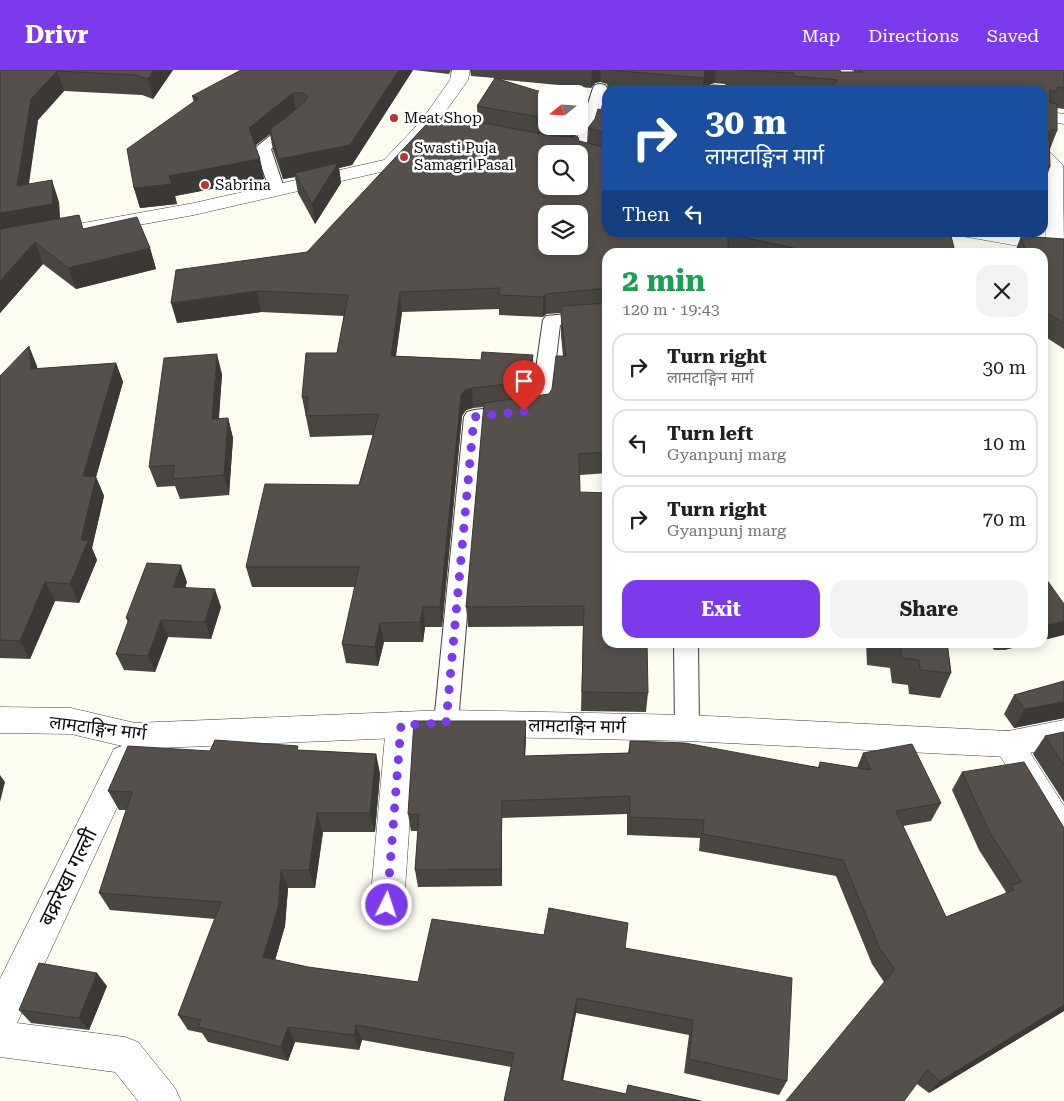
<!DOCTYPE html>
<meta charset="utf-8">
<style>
body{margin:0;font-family:"Roboto Serif","Noto Sans Devanagari",serif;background:#f2f2f2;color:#202124;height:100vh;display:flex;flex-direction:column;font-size:19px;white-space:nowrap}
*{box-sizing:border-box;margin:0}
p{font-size:16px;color:#757577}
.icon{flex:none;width:28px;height:28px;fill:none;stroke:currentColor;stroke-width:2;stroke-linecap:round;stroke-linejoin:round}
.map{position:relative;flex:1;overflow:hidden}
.sheet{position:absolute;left:602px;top:178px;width:446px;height:400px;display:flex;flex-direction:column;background:#fff;border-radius:15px;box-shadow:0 2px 12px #0003}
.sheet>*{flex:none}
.hud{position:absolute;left:602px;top:15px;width:446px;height:152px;border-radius:15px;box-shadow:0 2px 12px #0003;background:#1a4fa0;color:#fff;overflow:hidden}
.needle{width:32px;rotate:252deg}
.fabs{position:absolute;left:538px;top:15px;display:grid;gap:10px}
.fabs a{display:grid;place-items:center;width:50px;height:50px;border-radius:10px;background:#fff;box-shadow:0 2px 12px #0003;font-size:25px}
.pin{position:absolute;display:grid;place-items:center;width:42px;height:42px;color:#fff;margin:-51px -21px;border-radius:50% 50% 50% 0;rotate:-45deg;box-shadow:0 0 5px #0007}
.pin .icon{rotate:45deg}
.me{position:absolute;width:55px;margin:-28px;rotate:4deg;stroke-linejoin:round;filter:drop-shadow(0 0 4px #0008)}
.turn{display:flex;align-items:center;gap:18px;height:105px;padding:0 20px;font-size:22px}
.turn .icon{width:65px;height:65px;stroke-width:2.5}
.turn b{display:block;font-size:35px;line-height:42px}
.then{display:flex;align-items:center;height:48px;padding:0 20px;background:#0003;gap:10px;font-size:19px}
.round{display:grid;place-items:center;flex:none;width:52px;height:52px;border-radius:15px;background:#f2f2f2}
.summary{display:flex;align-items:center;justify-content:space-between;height:85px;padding:0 20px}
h1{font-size:30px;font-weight:700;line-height:38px;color:#1e9e55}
.cta{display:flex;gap:10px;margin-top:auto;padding:10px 20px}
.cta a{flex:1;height:58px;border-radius:15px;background:#7c3aed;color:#fff;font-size:20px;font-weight:700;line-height:58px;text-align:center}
.cta a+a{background:#f2f2f2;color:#202124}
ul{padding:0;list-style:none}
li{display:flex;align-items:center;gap:15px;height:68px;margin:0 10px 8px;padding:0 10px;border:2px solid #e0e0e0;border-radius:15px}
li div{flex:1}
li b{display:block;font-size:19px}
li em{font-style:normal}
header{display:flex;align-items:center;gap:30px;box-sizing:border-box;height:70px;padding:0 25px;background:#7c3aed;color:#fff}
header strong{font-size:24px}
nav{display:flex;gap:28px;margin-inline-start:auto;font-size:18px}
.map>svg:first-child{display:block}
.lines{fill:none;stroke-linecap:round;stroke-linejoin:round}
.service-casing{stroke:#414141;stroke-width:2}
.minor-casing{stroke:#414141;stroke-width:1}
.tertiary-casing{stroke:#414141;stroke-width:1}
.service{fill:#fff;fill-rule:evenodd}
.minor{fill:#fff;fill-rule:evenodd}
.tertiary{fill:#fff;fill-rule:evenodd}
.wall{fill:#494541;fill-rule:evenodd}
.shaded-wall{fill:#3c3835}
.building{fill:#55504c;stroke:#3c3835;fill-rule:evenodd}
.route{stroke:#7c3aed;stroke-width:9;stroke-dasharray:0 16.2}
.poi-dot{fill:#af3835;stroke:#fff;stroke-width:2}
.labels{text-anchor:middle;stroke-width:5;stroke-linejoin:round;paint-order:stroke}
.far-poi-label{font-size:15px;fill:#0e0e0e;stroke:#fff;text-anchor:start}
.street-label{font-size:18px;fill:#0e0e0e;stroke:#fff}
.near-street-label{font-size:21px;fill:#0e0e0e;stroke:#fff}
</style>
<header>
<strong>Drivr</strong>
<nav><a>Map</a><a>Directions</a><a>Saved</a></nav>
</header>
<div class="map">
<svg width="1064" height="1031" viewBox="0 0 1064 1031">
<rect width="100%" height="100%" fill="#fdfcf1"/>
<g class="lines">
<!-- service casing -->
<g class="service-casing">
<path id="service" d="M600,14l5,1 2,3 -15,50 -13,17 -11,-1 -2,-2 11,-14 16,-50 2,-3z
M296,48l5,1 2,3 -2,3 -30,24 14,42 -2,3h-12l-16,-46 36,-29z
M608,240v12l-48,3 -10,84 -3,5 -64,8 -25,301 -3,7 -9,3 -9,-3 -3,-7 30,-306 3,-5 7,-2 57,-6 12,-84 3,-4z
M674,572h24l1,86 -3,7 -9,4 -9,-4 -3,-7z"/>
</g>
<!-- minor casing -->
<g class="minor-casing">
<path id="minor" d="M452,0h18l-2,10 -35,49 -35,39 -204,47 -194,35v-12l194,-35 190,-43 37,-39 29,-41z
M834,0h18l4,20h-18z
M714,15l11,1 3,4h-23l3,-4z
M1044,41l20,3v10l-20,-3z
M1044,81l7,2 12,12 1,89 -102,-18 -3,-4h49l38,7z
M401,642l11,4 4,9 -12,180 -5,11 -12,5 -12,-5 -5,-11 16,-180 4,-9z
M1008,661l11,4 45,71v43l-11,-5 -60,-100 4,-9z
M125,675l11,4 4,9 -123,265 108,14 13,5 37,46 6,13h-43l-23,-29 -115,-15v-78l114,-230z"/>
</g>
<!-- tertiary casing -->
<g class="tertiary-casing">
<path id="tertiary" d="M0,637l71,1 64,15 311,-13 241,5 321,16 56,-11v26l-56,11 -321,-16 -241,-5 -311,13 -64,-15 -71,-1z"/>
</g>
<!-- service -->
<use href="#service" class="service"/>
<!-- minor -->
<use href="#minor" class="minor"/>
<!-- tertiary -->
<use href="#tertiary" class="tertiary"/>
</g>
<!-- wall -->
<path class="wall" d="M0,0h173l-20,29 -11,-4 -78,-4 -26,29 -9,64 30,18 1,16 24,11 66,19 6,21 -80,20 -33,-25 -43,49z
M413,0l-61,95 -13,3 2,15 -26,41 -17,-31 -3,-16 -12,2 -10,-29 -3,-16 -15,12 5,13 4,20 -89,17 2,8 -37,4 -6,-20 60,-86 -2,-6z
M414,0h37l-2,4z
M470,0h370l1,2h13l-1,-2h211v39l-7,-1v23l-7,18v18l-6,18v-95h-294l-21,-1 -4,-5 -11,-1 -11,4v3h-95l-1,-6 -7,-2 -5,1 -4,5 -96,-9 51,15v32h33l1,-2 -5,13 4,4 8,2 1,-15 20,-16v120h342l5,20h-347v221l-28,2v17l28,150 40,51 -2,19 -65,-1 2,-85 -115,1 -2,-20 18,-200 -11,1 -7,2 -4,6 -20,211h-17l-2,15h-39l-6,24 -32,-3 -4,-19 13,-57h-103l-6,-20 113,-82 14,-50 -63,2 -8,-40 35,-44 7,-37 -83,-4 -84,11 130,-71 171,-130 -1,-16 18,-28 -24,-2zM499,239v6l44,2 3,-3 15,-1v23l2,20 -11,33 -3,5 -19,3 3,-22v-20l-52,5 -85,-4 6,-44z
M1021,166l43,3v110l-20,-13v-84h-29z
M116,293l7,19 -27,95 8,19 -12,52 5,12 -18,43 -24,-2 -25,58 -30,-1v-282l37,-10v3z
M222,304l-3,45 9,-1 5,20 -4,57 -49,4 -5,-13 -18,1 -8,-20z
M187,512l-2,6 36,19 -10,32 -43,-2 -13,35 -31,-2 -8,-16 12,-32 -2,-4z
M866,572h81l4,31 -11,25 -31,-4 -1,-9 -16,-2 -2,-15 -23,-3z
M989,572h46l-31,8h-10z
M1064,611v37l-50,10 -10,-14 10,-19z
M526,651l-1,35 103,-3 2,-12 188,26 2,-5 37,6 6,-15 78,50 -10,18 -28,5 43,91 59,-23 1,-2 -27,-42 -27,-60 10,-18 102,56v183l-135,82 -12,-9 -33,-102 -12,-18 -36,-88 -137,-25 1,-13 -73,-3v-21l-125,4v68l-84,1 -3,-17 3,-39h-7l-3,-17z
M1064,662v70l-31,-48 12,-18z
M299,680l77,4 4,20 -5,58h-52l-8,56h-27l-3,38 -10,34 33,7 110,15 207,-34 162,133 -8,14 -95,-22 5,-38 -113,-22 -13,68 63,13 2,-9 73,16h-197l7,-34 -149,-27 -3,10 -64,-8 -7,19 -80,-19 -6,-9 -14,-3 -10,-15 37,-96 -105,-9 -11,-17 27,-83h-7l-11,-19z
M107,916l-18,44 -58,-7 -12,-13z"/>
<!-- shaded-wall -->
<path class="shaded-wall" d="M154,0h19l-20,29 -5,-20z
M399,0h14l-61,95 -13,3 2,15 -26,41 -3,-20 -17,-31v4l-12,2 -4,-20z
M592,0h9l-1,12 -5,1 -4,5z
M705,0h11l-2,13 -11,4 -1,3z
M57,1l7,20 -26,29 -13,87 -8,-21 14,-87z
M293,23l3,20 -26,17v4l-17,13 -4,-19z
M580,33v21l-5,13 -5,6 1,-17h8v-18z
M260,89l4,20 -89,17 2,8 -37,4 -6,-20 35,-12z
M52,110l7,22 1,23 -60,11v-23z
M35,172l8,22 -43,49v-32z
M150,178l6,21 -80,20 -8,-21z
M257,221l4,21 -84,11 -6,-20z
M400,222l2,20 -9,64 -2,-20z
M546,224v20l-3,3v-20z
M29,276l8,20 3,23 -9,-20z
M217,284l5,20 -5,65 -5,-20z
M533,285v20l-4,27v-20z
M116,293l7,19 -27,95 8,19 -12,52 5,12 -18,43 -9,-19 11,-44 2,-64z
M472,318l1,20 -7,2 -4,6 -20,211 -2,-20 21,-212 4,-5z
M228,348l5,20 -4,57 -5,-20z
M181,495l6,17 -8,22 -6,-17z
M45,512l10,19 -25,58 -10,-18z
M215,519l6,18 -10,32 -6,-17z
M423,537l2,20 -2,15 -3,-20z
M161,550l7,17 -13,35 -7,-16z
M1064,551v14l-20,5v-14z
M380,553l4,19 -6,24 -3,-19z
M1008,572h27l-31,8z
M1064,632v16l-50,10 11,-19z
M526,651v19l-2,34v-18z
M376,684l4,20 -5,58 -5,-19z
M0,705l5,7 -5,20z
M502,731v85l-1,-17z
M317,743l6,19 -8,56 -6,-18z
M281,800l7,18 -3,38 -14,48 -8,-17z
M97,903l10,13 -18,44 -10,-12z
M577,928l-1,15 -16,81 1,-14z
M1064,935v6l-135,82 11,-12z
M356,955l6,15 -3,10 -5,-15z
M288,957l7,15 -7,19 -7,-14z"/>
<!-- building -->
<path class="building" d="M0,0h154l-6,9 -12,-4 -79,-4 -26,28 -14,87 35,-6 1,24 -53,9z
M241,0h158l-49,75 -71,14 -9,-29 35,-28 3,-6 -4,-3h-11l-44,35 11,31 -91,17 3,8 -38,4 -7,-39 72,-51 -7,-2z
M609,0h96l-1,8z
M739,0h101l1,2h21l-1,-2h203v18l-7,-1v4l-7,-1v13l7,1v27l-5,-2 -3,2 1,36h-6v-77h-215l9,-10 -44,-4v-3z
M495,8l53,16h-2v24l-69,-12z
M598,39l10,3v21l-20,-5 7,-9z
M436,44l117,22 25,1 1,4 29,7v84h342l5,20h-90l-20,-3v3h-38v-1l-79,-17v18h-120v36l-62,6 -3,3 -44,-2 1,-7 -100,4 -9,64 90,4 1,-8 51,3 -4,27 -57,6 -7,2 -4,5 -21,212h-17l-3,15 -40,1 -5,24 -33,-3 17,-77h-113l19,-83 94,1 20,-71 -73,2 2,-19h-6l4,-44h31l11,-58 -91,-4 -86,12 5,-33 131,-18zM546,84h33v32h-33zM546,144h33v32h-33z
M338,93l-26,41 -17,-31z
M79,145l4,14 54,-12 13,31 -82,20 -33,-26 -35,39v-52z
M1021,166l43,3v84l-18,-11 -2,-7v-53h-18z
M608,233v149l-29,2 1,38 28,1v149h39l1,51 -66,-1 2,-86 -118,1 18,-204 65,-9 3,-5 4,-33h10l-5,-41 1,-9z
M29,276l2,23 85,-6 -33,113 13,1 -15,63 7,1 -18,43 -25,-2 -25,59 -20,-1v-264z
M217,284l-5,65 16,-1 -4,57 -51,4 1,-14 -25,2 15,-109z
M147,493l34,2 -8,22 42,2 -10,33 -44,-2 -13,36 -32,-2 13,-35 -3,-1z
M1044,506l20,28v17l-20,5z
M900,572h47l4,31 -31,-3 -1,-10 -17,-2z
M1064,611v21l-39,7 -11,-14z
M414,651h112l-2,35 106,-3v-12l55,2 135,25v-6l51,8 -8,-17 49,-9 29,59 -45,8 50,106 68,-27 -3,-5 11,-3 -32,-49 -28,-61 62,-10 40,66v177l-124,76 -13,-11 -23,31h-118l109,-132 -15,-20 -37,-89 -140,-26 1,-14 -74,-3v-21l-128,5 -1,68 -86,1 4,-56h-11z
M1064,662v33l-19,-29z
M215,670l83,6 -1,4 79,4 -6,59h-53l-8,57h-28l-3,38 -15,49 45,10 110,15 14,-63 112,16 5,-27 79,15 -3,25 167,30 -5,103 -98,-22 4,-39 -116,-22 -16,82 65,14 2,-9 73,16h-197l10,-48 -158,-28 -2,10 -66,-8 -7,20 -83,-20 3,-7 -23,-5 43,-113 -122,-9 33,-101 -24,-1 20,-45 82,5z
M39,893l58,10 -18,45 -60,-8z"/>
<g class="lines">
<!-- route -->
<path class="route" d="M387,835l14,-180 45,-2 28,-306 50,-6"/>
</g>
<!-- markers -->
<g class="poi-dot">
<circle cx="394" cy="48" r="5"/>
<circle cx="404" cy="87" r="5"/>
<circle cx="205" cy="115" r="5"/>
</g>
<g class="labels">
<!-- far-poi labels -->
<g class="far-poi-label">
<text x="404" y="53">Meat Shop</text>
<text x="414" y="83">Swasti Puja<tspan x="414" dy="17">Samagri Pasal</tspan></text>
<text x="215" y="120">Sabrina</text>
</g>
<!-- street labels -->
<g class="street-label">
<text transform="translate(577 656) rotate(1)" y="6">लामटाङ्गिन मार्ग</text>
<text transform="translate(98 658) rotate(7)" y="6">लामटाङ्गिन मार्ग</text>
</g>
<!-- near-street labels -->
<g class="near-street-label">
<text transform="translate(68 807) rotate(-64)" y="7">बक्ररेखा गल्ली</text>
</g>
</g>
</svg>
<div class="fabs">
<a><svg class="needle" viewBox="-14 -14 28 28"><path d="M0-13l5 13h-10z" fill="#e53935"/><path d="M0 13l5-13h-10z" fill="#757577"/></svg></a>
<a><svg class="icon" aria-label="search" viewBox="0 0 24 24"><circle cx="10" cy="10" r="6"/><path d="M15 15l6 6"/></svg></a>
<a><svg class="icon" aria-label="layers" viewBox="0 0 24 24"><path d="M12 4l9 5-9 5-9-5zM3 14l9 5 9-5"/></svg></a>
</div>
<div class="pin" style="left:524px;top:341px;background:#d93025"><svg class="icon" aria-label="arrive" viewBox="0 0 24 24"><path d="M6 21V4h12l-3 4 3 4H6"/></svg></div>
<svg class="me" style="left:387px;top:835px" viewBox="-20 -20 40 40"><circle r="17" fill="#7c3aed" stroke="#fff" stroke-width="3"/><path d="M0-11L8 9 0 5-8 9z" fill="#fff"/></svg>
<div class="hud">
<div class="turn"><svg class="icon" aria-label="right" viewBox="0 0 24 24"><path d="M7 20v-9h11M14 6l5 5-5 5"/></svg><div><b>30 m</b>लामटाङ्गिन मार्ग</div></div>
<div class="then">Then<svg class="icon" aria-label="left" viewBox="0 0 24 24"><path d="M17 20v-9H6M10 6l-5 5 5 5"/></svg></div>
</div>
<section class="sheet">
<div class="summary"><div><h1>2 min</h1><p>120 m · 19:43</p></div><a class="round"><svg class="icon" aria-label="close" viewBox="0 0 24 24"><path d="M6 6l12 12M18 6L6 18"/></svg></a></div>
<ul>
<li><svg class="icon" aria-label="right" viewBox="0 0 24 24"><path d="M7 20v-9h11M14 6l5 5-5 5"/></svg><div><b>Turn right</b><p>लामटाङ्गिन मार्ग</p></div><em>30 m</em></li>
<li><svg class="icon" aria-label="left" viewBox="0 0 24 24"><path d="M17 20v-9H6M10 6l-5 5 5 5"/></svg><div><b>Turn left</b><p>Gyanpunj marg</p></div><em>10 m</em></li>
<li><svg class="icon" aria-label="right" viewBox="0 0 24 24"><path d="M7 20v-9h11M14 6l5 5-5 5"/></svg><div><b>Turn right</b><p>Gyanpunj marg</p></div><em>70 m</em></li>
</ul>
<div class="cta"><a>Exit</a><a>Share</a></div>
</section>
</div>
